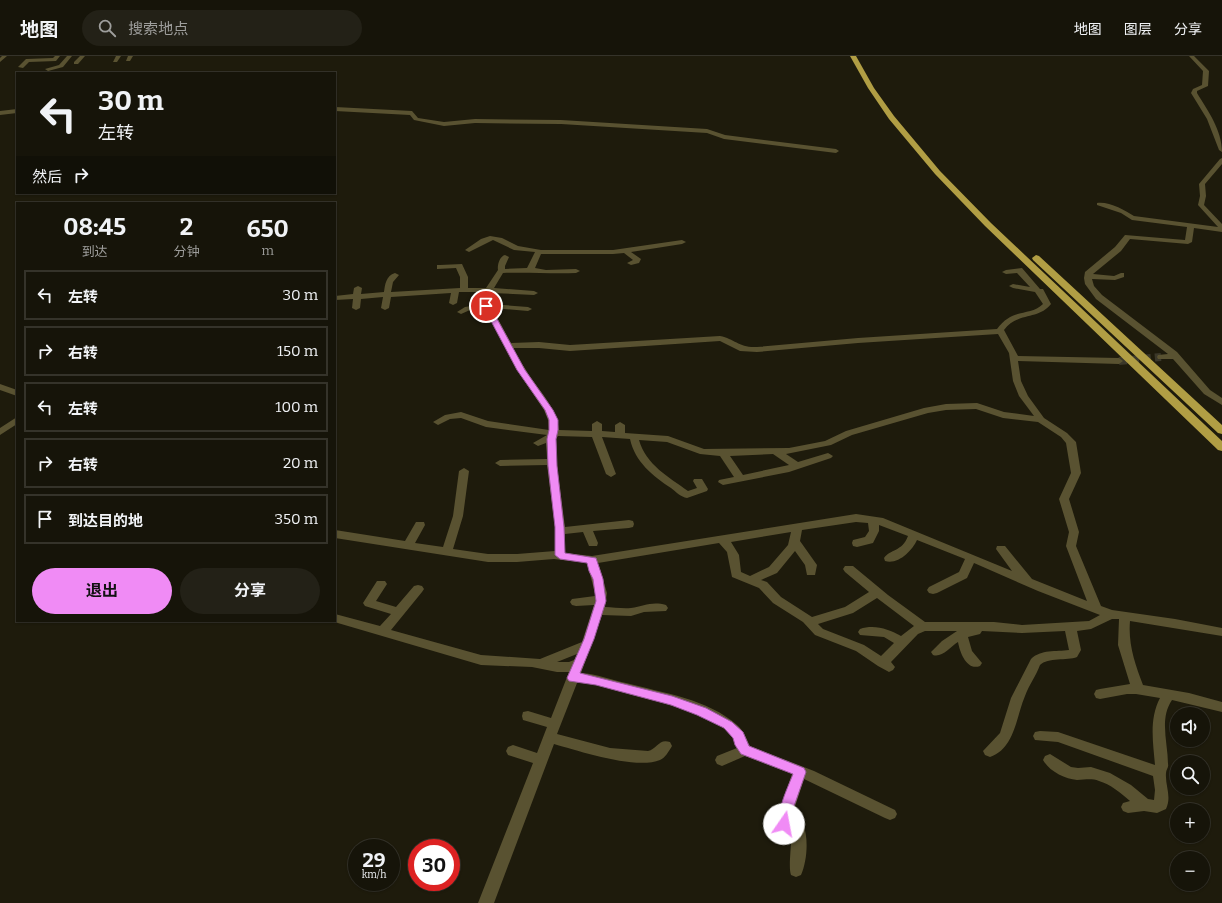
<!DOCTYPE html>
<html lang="zh">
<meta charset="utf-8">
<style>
body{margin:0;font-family:Bitter,"Noto Sans SC",serif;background:#232117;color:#f1f3f6;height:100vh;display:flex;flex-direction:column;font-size:15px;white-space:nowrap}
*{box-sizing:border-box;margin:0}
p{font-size:13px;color:#9e9e9c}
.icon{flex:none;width:22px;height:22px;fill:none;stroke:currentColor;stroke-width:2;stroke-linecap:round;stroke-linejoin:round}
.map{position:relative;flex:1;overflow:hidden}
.drawer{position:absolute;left:16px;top:146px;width:320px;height:420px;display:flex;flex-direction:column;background:#161409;border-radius:0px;box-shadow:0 1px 3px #0004,0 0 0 1px #35332a}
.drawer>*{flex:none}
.banner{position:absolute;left:16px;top:16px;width:320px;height:122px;border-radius:0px;box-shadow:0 1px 3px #0004,0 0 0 1px #35332a;background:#161409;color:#f1f3f6;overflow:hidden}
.buttons{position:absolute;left:1170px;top:651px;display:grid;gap:8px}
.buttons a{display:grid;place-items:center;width:40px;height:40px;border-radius:50%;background:#161409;box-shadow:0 1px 3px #0004,0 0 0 1px #35332a;font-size:20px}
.speed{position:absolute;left:348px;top:783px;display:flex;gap:8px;font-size:20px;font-weight:700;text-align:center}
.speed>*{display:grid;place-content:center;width:52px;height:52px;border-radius:50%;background:#161409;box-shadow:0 1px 3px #0004,0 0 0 1px #35332a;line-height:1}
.speed small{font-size:10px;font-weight:400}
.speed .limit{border:6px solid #d22;background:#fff;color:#111}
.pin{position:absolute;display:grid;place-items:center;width:34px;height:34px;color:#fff;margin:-17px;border:2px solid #fff;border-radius:50%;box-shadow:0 1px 4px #0007}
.me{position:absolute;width:44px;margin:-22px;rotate:12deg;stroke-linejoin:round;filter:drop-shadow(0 0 3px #0008)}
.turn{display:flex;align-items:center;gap:14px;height:84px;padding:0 16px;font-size:18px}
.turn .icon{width:52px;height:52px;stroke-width:2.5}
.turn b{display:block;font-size:28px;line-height:34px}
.then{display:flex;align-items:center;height:38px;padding:0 16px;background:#0003;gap:8px;font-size:15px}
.eta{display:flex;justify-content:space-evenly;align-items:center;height:68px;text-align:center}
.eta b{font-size:24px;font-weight:700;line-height:28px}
.action{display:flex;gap:8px;margin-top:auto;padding:8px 16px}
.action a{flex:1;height:46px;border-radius:24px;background:#f08bf5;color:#111;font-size:16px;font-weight:700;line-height:46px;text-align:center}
.action a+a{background:#232117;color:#f1f3f6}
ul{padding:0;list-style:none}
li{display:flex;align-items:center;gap:12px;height:50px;margin:0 8px 6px;padding:0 8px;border:2px solid #35332a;border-radius:0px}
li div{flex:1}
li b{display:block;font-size:15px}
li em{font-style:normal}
header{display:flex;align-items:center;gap:24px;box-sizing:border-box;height:56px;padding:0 20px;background:#161409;border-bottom:1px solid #35332a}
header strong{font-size:19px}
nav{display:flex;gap:22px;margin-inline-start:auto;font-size:14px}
.search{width:280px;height:36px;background:#232117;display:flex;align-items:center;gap:10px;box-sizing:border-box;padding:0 14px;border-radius:22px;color:#9e9e9c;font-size:15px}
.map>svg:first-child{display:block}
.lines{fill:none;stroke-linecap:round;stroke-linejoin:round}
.minor-tunnel{stroke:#3a3729;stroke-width:8;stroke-dasharray:8 4;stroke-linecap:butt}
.minor{fill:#595231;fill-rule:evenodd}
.highway{fill:#b19e44;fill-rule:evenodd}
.route{fill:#f08bf5;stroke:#9c5a9f}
</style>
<header>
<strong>地图</strong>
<div class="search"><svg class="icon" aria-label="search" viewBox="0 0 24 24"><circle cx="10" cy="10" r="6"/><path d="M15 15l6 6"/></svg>搜索地点</div>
<nav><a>地图</a><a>图层</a><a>分享</a></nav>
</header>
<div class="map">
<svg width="1222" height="847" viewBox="0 0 1222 847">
<rect width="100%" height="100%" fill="#1e1b0c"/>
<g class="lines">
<!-- minor-tunnel -->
<path class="minor-tunnel" d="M1119,305l42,-4"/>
<!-- minor -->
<path class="minor" d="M2,0h5l-7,6v-4z
M55,0h5l-4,5 -27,1 -6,6 -5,-1 8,-8 27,-1z
M67,0h5l-9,11 -15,4 -3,-2 14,-4z
M80,0h5l-7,8h-4v-2z
M116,0h5l-4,6h-4z
M128,0h5l-3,5h-4z
M1189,0h5l15,15 -1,15 -11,5v2c11,18 25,37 25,59l-3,-2 -12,-31 -16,-26 2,-4 9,-4 1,-14z
M335,51l77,4 6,7 26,4 31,-3 86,1 146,9 18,6 111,14 3,2 -3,2 -112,-14 -17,-6 -146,-9 -86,-1 -31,3 -30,-6 -4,-5 -75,-4z
M17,53v4l-17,2v-4z
M1222,102v6l-17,20 1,12 -2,9 18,19v8l-28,-4 -2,14 -4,2 -58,-5 -9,12 -28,23 21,2 7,-3h3v4l-9,3 -23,-1 2,7 8,9 75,57 33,38 12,8v7l-18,-11 -31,-35h-15l-1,-2 1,-2 10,-1 -72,-55 -11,-15 -1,-6 1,-6 30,-25 10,-12 60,5 2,-13 -55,-7 -11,-7 -24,-8v-2c11,-2 28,7 37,13l84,11 -20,-22 2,-9 -1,-12 21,-25z
M490,180l12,2 16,8 23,4h72l69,-10 4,2 -4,2 -51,8 10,7 -2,4 -8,2 -4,-2 6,-3 -9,-7 -11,1h-72l-6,14 11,2 30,-1 4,2 -4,2c-24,1 -48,-1 -73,0l-9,15 40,3 4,2 -4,2 -42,-2 -1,11 37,3 4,2 -4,2 -36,-3 19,35 28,-1 31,3 150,-9c15,3 19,12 37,11l101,-9 139,-9c16,-22 33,-12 46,-25l-8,-12 -22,-4 -4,-2 4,-2 17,3 -13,-14 -11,1 -4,-2 4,-2 16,-2 18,21h3l8,15c-12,16 -34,8 -47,26l14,26 101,2 4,3 -4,3 -101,-3 3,20 7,15 16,22 23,15 9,9 5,31 -12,26 10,33 -3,14 25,60 11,4 63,9 47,9v8l-92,-15c-2,23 5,43 13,64l46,8 33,9v10l-50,-12c-13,19 -4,43 -4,64 1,3 -2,6 -2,9 -1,13 6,23 0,36l-9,4 -13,-2 -16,2 -5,-2 -2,-4 2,-4 7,-2c-9,-8 -20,-17 -31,-20 -8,-3 -14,-1 -22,-1 -12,-1 -28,-9 -34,-20l2,-4 5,-2 21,13 7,1 13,-1 19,6 21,12 17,14 6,1 1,-10 -2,-14 -95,-34 -23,-2 -2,-4 2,-4 5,-1 18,1 97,33c-2,-23 -6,-46 5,-67l-24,-4h-9l-27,5 -4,-1 -2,-4 2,-4 4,-1 30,-5 -12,-39 1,-26h-7l-21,10 -14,2 4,19 -4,7c-10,4 -29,0 -37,8 -4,11 -11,20 -15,31 -9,21 -10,52 -35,61l-5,-2 -2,-4 17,-18 11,-35 20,-39c10,-10 25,-7 38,-9l-4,-19 -43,2 -40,-2 -2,3 -12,3 4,14 10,12 -2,3c-13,5 -20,-13 -22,-24 -8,5 -16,16 -25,13l-2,-3 11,-11 15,-10h-32l-7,3 -27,28 4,5 -2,3 -4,2 -11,-6 -22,-15 -41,-16 -12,-13 -30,-19 -14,-15 -27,-11 -5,-25 -8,-9 -121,20 9,30 -2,14c8,0 18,2 26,1 13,-2 21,-7 35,-3l2,3 -2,3 -22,1 -13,4 -29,-1 -21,58c16,1 30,7 45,10 37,10 82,16 111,42 7,6 9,13 13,21l64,25 81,39 2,4 -2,4 -5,2 -5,-2 -81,-39 -13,40 12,5c6,14 4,38 -2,51l-5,2 -5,-2c-3,-8 1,-31 0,-42l-12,-4 -2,-10 15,-45 -47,-18 -23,10 -5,-2 -2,-4 2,-4 20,-8c-1,-3 -2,-6 -3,-9 -13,-24 -84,-39 -109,-46 -16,-4 -31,-11 -48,-10l-20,51 53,14 38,3c9,-2 11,-13 22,-9l2,4c-3,5 -7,12 -12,14 -24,10 -81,-9 -106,-16l-60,159h-16l55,-140 -25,-8 -2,-4 2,-4 5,-2 24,8 10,-26 -24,-7 -1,-4 1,-4 5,-1 23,7 18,-46h-12l-25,-5 -51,-2 -150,-44h4v-7l45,12 11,-12 -26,-8 -2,-3 14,-22h8l2,3 -11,17 20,6 18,-21 4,-1 4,1 2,3 -2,3 -31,38 90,25 59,4 42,-17 12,-37 -18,1 -4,-1 -2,-3 2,-3 23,-3v-3l-8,-30 -33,-4 -37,3h-29l-153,-24v-8l70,11 11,-19h8l1,3 -10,18 28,4 10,-31 6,-45 5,-3 5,3 -6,45 -10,33 35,5h29l38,-3v-24l-8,-62 -47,1 -5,-3 5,-3 47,-1 -1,-16 -8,3 -5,-3 14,-8 -61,-8 -25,-9 -11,1 -12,6 -5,-3 12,-7 16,-3 27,9 61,9 -1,-10 -4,-10 -27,-40 -33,-62 -14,2 -9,4 -4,-2 8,-5 18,-3 1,-12h-25l-2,11 -4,2 -4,-2 2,-10 -60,4 -2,11 -4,2 -4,-2 2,-11 -22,2 -1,9 -4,2 -4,-2 1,-9 -18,1v-4l18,-2 1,-6 4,-2 4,2 -1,6 23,-2c1,-8 2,-16 11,-19l4,2 -6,7 -2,10 69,-4v-11l-4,-9 -19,1v-4h3l22,-1 6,13v11h18l12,-18c-1,-5 2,-14 7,-15l4,2 -4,9v3l22,-1 8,-16 -21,-2 -21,-10 -24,12 -4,-2 16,-11zM998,278l11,19 4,28 6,15 15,20 -30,-4 -27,-9 -31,1 -22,4 -78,23 -21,10 -36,7 -85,1 -36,-13 -43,-3v-8l-5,-3 -5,3v7l-13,-1v-7l-5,-3 -5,3v7l-33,-1c-2,-23 -21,-40 -33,-60 -5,-7 -9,-14 -13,-22h26l31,3 150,-10 20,10 17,1 101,-9zM976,353l27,9 35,4 23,15 5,6 5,30 -12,26 10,33 -3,14 21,55 -55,-22 -27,-33h-8l-1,3 16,22 -129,-53 -27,-4 -264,42 -27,-3v-19l18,-2 6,14h8l1,-3 -5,-12 36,-3 4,-1 1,-3 -1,-3 -4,-1 -64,7 -8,-61 -1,-27 2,-3 34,1 14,37 5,3 5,-3 -14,-37 28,2c5,23 23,37 41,49 5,4 10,9 16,10l20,-7 1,-2 -6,-10h-8l-1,2 4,7 -9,3c-19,-14 -42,-26 -49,-51l28,2 33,12 20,2 14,21 -15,3 -1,2 5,3 66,-13 42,-14 2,-2 -5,-3 -30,9 -12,-8 45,-9 21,-10 76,-22 18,-3zM773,398l16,11 -46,10 -13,-19zM856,466l12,1 1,8 -4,6 -12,3 -1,3 1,3 4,1 16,-4 6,-12v-6l29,11c-6,16 -18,13 -24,22l1,3c13,4 27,-10 32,-21l48,19 -6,13 -30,15 -2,3 2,3 4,1 4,-1 30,-15 7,-15 64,28 62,24 -11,6 -67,4 -28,-3h-69l-37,-27 -35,-29h-8l-2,3 2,3 24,20 -24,15 -33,10 -31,-20 -14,-15 -6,-2 16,-7 18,-22 10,14 2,10h8l2,-10 -17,-24 2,-11zM791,476l-3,13 -19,22 -19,9 -9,-4 -2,-17 -8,-13zM877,542l37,28 -13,10c-12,-7 -27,-12 -41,-7l-2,3 2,3 24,2 10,6 -13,13 -17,-11 -41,-16 -5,-5 35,-11zM577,598l-3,6 -5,2h-12z
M0,328l17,6v6l-17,-6z
M17,361v7l-17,11v-7z"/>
<!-- highway -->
<path class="highway" d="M850,0h6l18,32 20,28 46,55 51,52 231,218v10l-4,-1 -233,-224 -50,-52 -46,-55 -21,-31z
M1036,199l3,1 183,169v9l-4,-1 -185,-173 -1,-2z"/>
</g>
<!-- route -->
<path class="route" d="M486,248l4,2 35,64 28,40 5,10v10l-2,9 1,27 7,61 1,26 31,5 7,21 3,22 -12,38 -14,34 92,23 34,12 26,14 11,10 6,14 55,22 2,4 -14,40 -3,16 -5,2 -4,-2c-6,-12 8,-41 13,-54l-52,-20 -6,-9 -2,-7 -9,-10 -27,-13 -26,-10 -75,-20 -27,-4 -2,-3 17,-39 12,-38 -3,-22 -4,-8 -2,-8 -27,-4 -5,-4v-28l-7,-61 -1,-27 2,-9v-10l-4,-10 -28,-40 -34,-64z"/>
</svg>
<div class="buttons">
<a><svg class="icon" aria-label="sound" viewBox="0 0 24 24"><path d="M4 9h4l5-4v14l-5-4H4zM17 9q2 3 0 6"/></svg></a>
<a><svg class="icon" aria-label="search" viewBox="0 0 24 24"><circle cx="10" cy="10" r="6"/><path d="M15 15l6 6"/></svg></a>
<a>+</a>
<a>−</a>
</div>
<div class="speed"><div>29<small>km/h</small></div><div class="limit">30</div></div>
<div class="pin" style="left:486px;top:250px;background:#d93025"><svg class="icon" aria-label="arrive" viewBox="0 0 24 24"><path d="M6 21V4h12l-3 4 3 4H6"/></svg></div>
<svg class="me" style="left:784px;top:768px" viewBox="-20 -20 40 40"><circle r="19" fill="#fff"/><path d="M0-13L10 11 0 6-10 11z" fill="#f08bf5"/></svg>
<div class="banner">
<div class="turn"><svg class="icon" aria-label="left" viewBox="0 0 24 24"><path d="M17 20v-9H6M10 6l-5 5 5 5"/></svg><div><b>30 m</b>左转</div></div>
<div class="then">然后<svg class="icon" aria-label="right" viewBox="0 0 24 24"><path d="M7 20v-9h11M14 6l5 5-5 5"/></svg></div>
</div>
<section class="drawer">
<div class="eta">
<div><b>08:45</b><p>到达</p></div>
<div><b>2</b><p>分钟</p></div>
<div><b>650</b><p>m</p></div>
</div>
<ul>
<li><svg class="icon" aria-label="left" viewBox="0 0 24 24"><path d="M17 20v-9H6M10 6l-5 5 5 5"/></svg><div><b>左转</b></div><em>30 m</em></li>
<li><svg class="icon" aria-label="right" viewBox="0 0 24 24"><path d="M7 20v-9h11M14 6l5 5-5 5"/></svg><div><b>右转</b></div><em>150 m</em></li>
<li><svg class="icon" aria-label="left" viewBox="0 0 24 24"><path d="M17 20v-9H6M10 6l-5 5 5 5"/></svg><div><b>左转</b></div><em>100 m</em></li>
<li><svg class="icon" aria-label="right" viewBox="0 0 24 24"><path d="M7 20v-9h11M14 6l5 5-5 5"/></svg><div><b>右转</b></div><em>20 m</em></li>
<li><svg class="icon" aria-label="arrive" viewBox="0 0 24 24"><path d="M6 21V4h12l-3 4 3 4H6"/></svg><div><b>到达目的地</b></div><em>350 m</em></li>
</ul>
<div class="action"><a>退出</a><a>分享</a></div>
</section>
</div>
